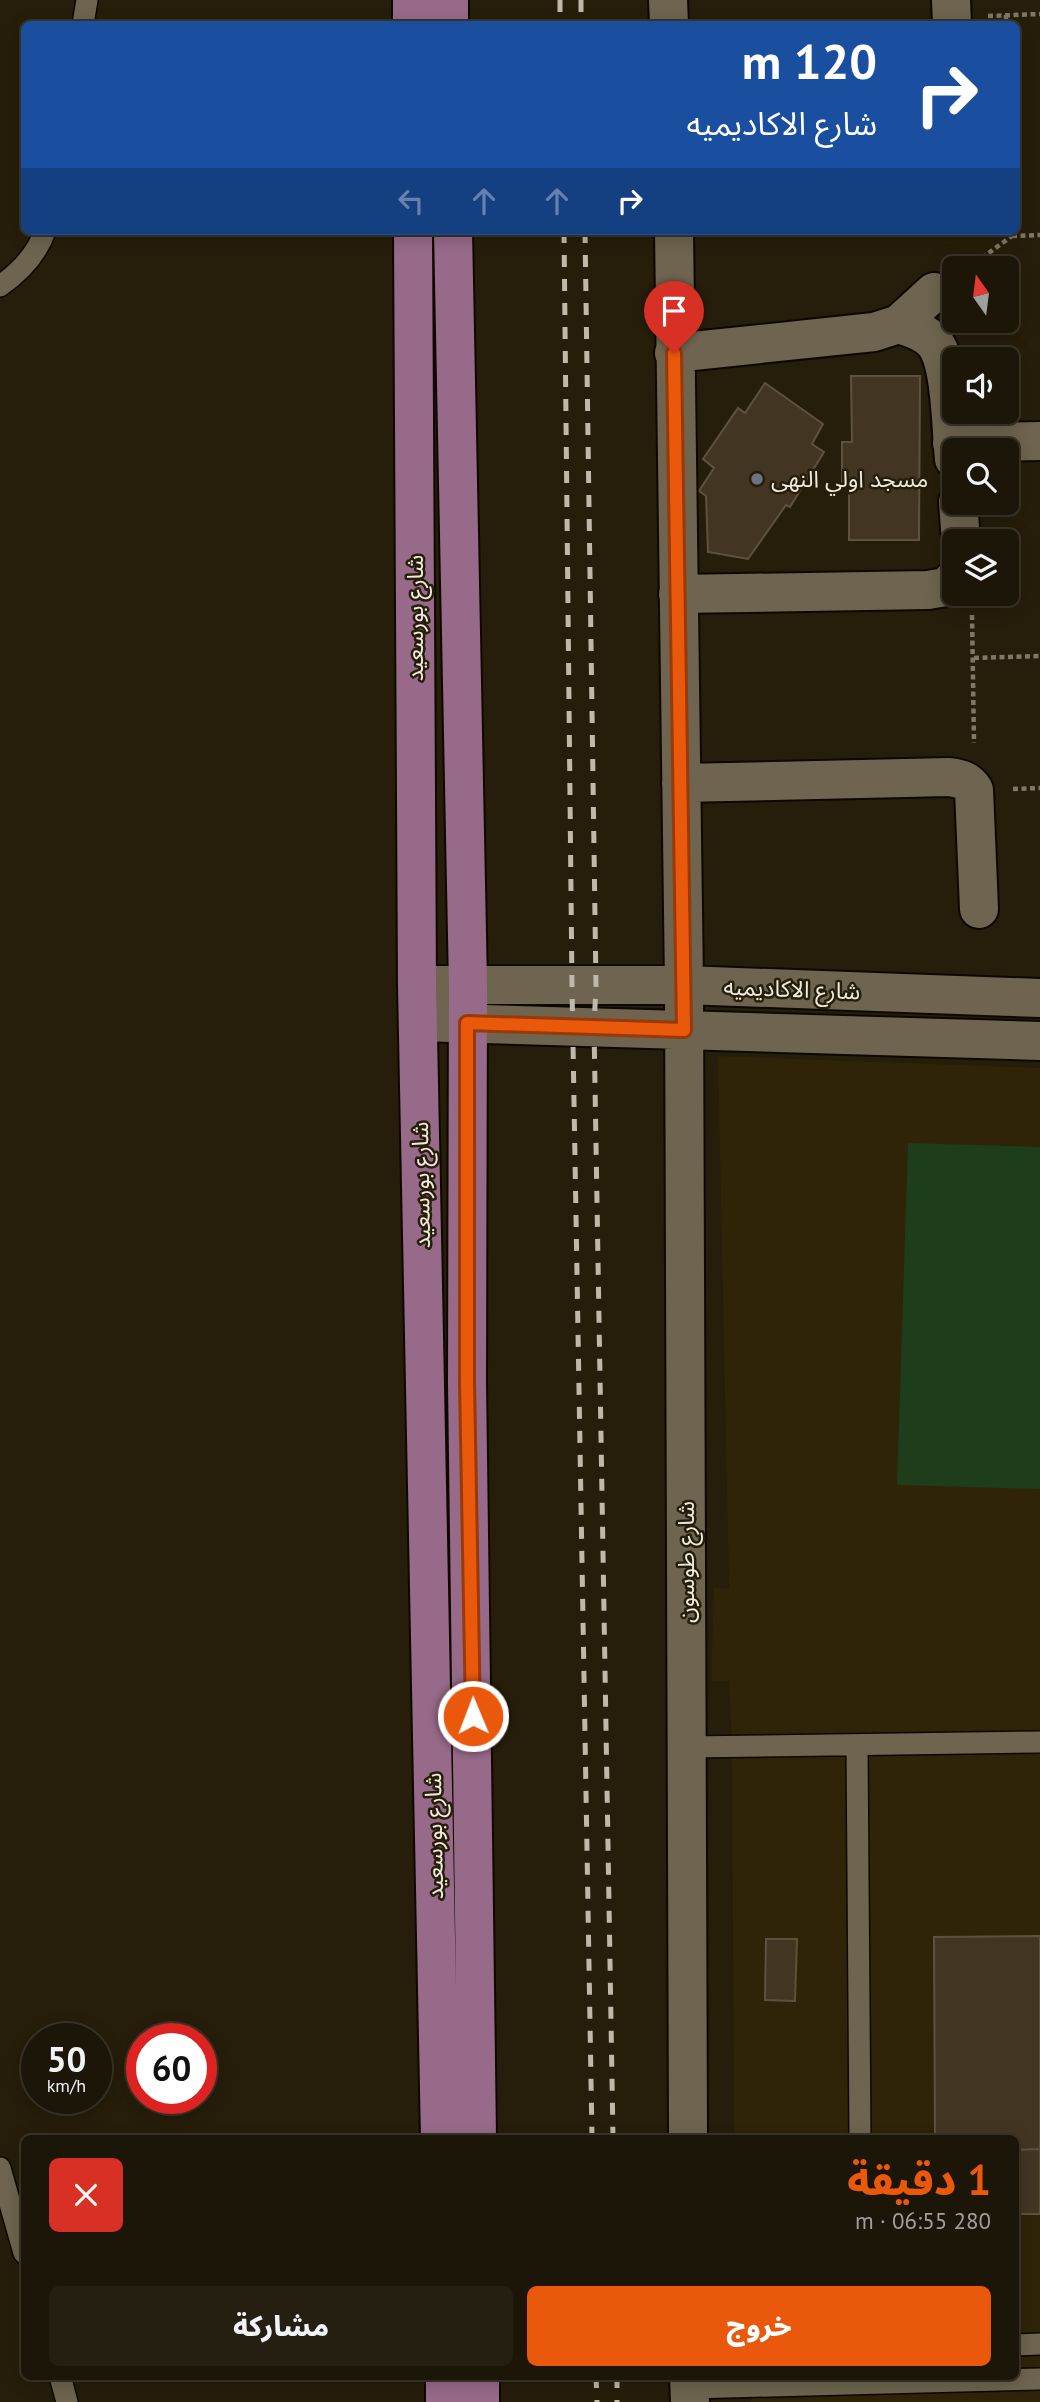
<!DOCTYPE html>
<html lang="ar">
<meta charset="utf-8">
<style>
body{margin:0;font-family:"PT Sans","Noto Sans Arabic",sans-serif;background:#251f12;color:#f1f3f6;direction:rtl;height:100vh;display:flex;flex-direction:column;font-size:26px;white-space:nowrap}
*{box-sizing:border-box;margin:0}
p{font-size:23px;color:#a09f9c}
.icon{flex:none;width:38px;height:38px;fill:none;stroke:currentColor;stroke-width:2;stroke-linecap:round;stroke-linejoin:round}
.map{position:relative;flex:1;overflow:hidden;direction:ltr}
.sheet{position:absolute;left:21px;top:2135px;width:998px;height:245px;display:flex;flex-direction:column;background:#1c1608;border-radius:10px;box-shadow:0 4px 18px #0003,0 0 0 2px #3a3529;direction:rtl}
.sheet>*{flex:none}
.hud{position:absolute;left:21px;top:21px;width:999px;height:214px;border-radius:10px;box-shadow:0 4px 18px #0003,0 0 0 2px #3a3529;direction:rtl;background:#1a4fa0;color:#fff;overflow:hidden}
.needle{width:46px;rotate:346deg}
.fabs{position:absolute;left:942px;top:256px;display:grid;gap:14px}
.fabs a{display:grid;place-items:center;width:77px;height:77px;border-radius:10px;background:#1c1608;box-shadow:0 4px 18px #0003,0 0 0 2px #3a3529;font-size:35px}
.speed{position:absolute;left:21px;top:2023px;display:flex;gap:14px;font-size:35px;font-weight:700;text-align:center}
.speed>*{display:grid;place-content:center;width:91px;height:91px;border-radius:50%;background:#1c1608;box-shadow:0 4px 18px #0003,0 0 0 2px #3a3529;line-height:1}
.speed small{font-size:18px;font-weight:400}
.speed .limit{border:10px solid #d22;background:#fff;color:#111}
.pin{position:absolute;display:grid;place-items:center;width:60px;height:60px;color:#fff;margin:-72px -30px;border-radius:50% 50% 50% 0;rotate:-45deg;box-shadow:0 0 7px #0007}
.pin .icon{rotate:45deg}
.me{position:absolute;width:77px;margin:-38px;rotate:359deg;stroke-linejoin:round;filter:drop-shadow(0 0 5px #0008)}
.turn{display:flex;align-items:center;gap:24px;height:147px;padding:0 28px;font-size:32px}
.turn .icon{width:91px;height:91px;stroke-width:2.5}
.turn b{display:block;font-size:49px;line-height:60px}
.lanes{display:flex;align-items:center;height:66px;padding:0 28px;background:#0003;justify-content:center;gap:35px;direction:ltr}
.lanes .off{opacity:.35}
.round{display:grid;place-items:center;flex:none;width:74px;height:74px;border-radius:10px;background:#251f12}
.summary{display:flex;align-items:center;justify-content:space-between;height:119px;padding:0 28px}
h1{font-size:42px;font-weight:800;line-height:52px;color:#ea580c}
.primary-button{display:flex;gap:14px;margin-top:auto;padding:14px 28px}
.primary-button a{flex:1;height:80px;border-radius:10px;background:#ea580c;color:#fff;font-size:28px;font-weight:800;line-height:80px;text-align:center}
.primary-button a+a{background:#251f12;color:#f1f3f6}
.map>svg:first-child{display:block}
.built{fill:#2f2408}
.green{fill:#1d3d1b}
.building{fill:#423623;stroke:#5e523e;stroke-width:2}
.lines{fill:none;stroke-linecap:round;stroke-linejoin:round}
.service-casing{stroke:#0f0800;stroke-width:24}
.minor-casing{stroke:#0f0800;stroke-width:42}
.primary-casing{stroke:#0f0800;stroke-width:42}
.path{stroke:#7f7867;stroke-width:4.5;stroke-dasharray:5 3.5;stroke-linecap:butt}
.service{stroke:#6e644f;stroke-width:21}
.minor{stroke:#6e644f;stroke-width:38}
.primary{stroke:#976a8a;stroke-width:38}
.rail{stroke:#bfb9ab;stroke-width:5;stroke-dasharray:12 12;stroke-linecap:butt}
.route-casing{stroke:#983908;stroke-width:18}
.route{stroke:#ea580c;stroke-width:12}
.worship-dot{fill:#6b7280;stroke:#261e0a;stroke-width:2.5}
.labels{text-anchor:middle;stroke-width:5;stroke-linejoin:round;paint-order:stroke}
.poi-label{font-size:23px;fill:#f0eade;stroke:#261e0a;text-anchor:start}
.street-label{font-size:23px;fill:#f0eade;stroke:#261e0a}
</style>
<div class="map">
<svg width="1040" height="2402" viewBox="0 0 1040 2402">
<rect width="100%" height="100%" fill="#261e0a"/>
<!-- built -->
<path class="built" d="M718,1056l322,12v1334h-290l6,-16 259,-10v-238h-281l-2,-392 -3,-65h-18l3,-94 15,2z"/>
<!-- green -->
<path class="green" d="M908,1143l132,4v342l-143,-4z"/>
<!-- building -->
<path class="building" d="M851,376h69l-1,164h-70v-55h-7v-43h10z
M765,383l58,41 -11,20 12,8 -34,55 -4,-2 -38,54 -40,-7 -2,-56 -7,-5 15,-23 -11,-9 35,-51 7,5z
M1040,1936v213l-25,1v-12h-80l-1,-201z
M766,1939h31l-2,62 -30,-1z
M1040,2149v65h-25v-64z"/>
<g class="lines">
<!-- service casing -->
<g class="service-casing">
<path id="service" d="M83,24l4,-24
M0,286c20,-14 37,-32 45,-55
M857,1745l3,393
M687,1747l353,-5
M0,2168l24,85
M1015,2345l25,-1
M60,2376l7,26
M690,2388l350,-9"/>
</g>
<!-- minor casing -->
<g class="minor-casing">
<path id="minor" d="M668,0l1,24
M951,0l1,24
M674,231l10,754 4,1153
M899,324c13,4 29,9 37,21 15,22 15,85 18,114
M674,353l200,-21 25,-8 35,-32
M952,443l88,-2
M958,502l3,39
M678,594l250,-4 18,-3 8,-8
M681,783l268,-6c12,2 19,3 25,13l5,119
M417,985h267l356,13
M418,1022l622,19
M689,2376l1,26"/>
</g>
<!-- primary casing -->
<g class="primary-casing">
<path id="primary" d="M412,0v24
M449,0v24
M413,231l4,754 23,1153
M453,231l15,754 -1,397 10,756
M445,2376v26
M480,2376v26"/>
</g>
<!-- path -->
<path class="path" d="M1006,15v9
M988,16l52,-2
M1012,236l28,-1
M968,268l44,-32 1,-5
M972,615l2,128
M974,658l66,-2
M1013,789l27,-1"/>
<!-- service -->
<use href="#service" class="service"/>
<!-- minor -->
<use href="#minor" class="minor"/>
<!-- primary -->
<use href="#primary" class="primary"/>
<!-- rail -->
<path class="rail" d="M560,0v24
M581,0v24
M564,231l8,755 20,1152
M585,231l11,755 -2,41 19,1111
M596,2376l1,26
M617,2376v26"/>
</g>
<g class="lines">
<!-- route casing -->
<g class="route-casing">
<path id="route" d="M473,1716l-6,-334v-359l217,7 -10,-677"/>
</g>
<!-- route -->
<use href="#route" class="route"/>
</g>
<!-- markers -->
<circle class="worship-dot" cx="757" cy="479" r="7"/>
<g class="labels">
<!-- poi labels -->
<g class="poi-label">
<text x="771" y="487">مسجد اولي النهى</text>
</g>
<!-- street labels -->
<g class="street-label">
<text transform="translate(415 618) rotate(-90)" y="8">شارع بورسعيد</text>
<text transform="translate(792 989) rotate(2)" y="8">شارع الاكاديميه</text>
<text transform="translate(421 1185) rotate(-91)" y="8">شارع بورسعيد</text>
<text transform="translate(686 1562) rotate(-90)" y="8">شارع طوسون</text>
<text transform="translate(434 1836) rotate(-91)" y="8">شارع بورسعيد</text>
</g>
</g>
</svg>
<div class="fabs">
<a><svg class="needle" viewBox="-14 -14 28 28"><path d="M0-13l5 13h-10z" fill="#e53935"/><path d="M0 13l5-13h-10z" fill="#a09f9c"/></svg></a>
<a><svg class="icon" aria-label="sound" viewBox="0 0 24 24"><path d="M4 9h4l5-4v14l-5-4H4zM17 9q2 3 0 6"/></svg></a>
<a><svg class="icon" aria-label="search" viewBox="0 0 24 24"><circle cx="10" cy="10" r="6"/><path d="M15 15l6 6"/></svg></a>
<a><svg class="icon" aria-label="layers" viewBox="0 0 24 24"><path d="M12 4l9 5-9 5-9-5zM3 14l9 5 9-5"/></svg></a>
</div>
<div class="speed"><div>50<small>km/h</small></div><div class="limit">60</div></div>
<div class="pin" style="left:674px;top:353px;background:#d93025"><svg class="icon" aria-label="arrive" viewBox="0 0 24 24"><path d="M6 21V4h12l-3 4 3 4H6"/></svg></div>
<svg class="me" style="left:473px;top:1716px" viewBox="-20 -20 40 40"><circle r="17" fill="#ea580c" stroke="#fff" stroke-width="3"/><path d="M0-11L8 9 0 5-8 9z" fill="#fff"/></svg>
<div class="hud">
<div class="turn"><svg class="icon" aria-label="right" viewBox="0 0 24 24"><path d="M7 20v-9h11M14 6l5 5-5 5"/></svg><div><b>120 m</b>شارع الاكاديميه</div></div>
<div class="lanes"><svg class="icon off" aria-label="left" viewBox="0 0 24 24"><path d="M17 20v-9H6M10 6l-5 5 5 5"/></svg><svg class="icon off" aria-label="ahead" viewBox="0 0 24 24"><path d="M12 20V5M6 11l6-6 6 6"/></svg><svg class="icon off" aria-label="ahead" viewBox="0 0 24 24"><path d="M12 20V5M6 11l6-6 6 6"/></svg><svg class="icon" aria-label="right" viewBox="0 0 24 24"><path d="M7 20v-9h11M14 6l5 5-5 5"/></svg></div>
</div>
<section class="sheet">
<div class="summary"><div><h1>1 دقيقة</h1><p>280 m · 06:55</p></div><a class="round" style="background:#d93025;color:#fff"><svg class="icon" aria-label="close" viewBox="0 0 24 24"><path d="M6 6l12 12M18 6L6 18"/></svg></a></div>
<div class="primary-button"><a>خروج</a><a>مشاركة</a></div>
</section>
</div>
